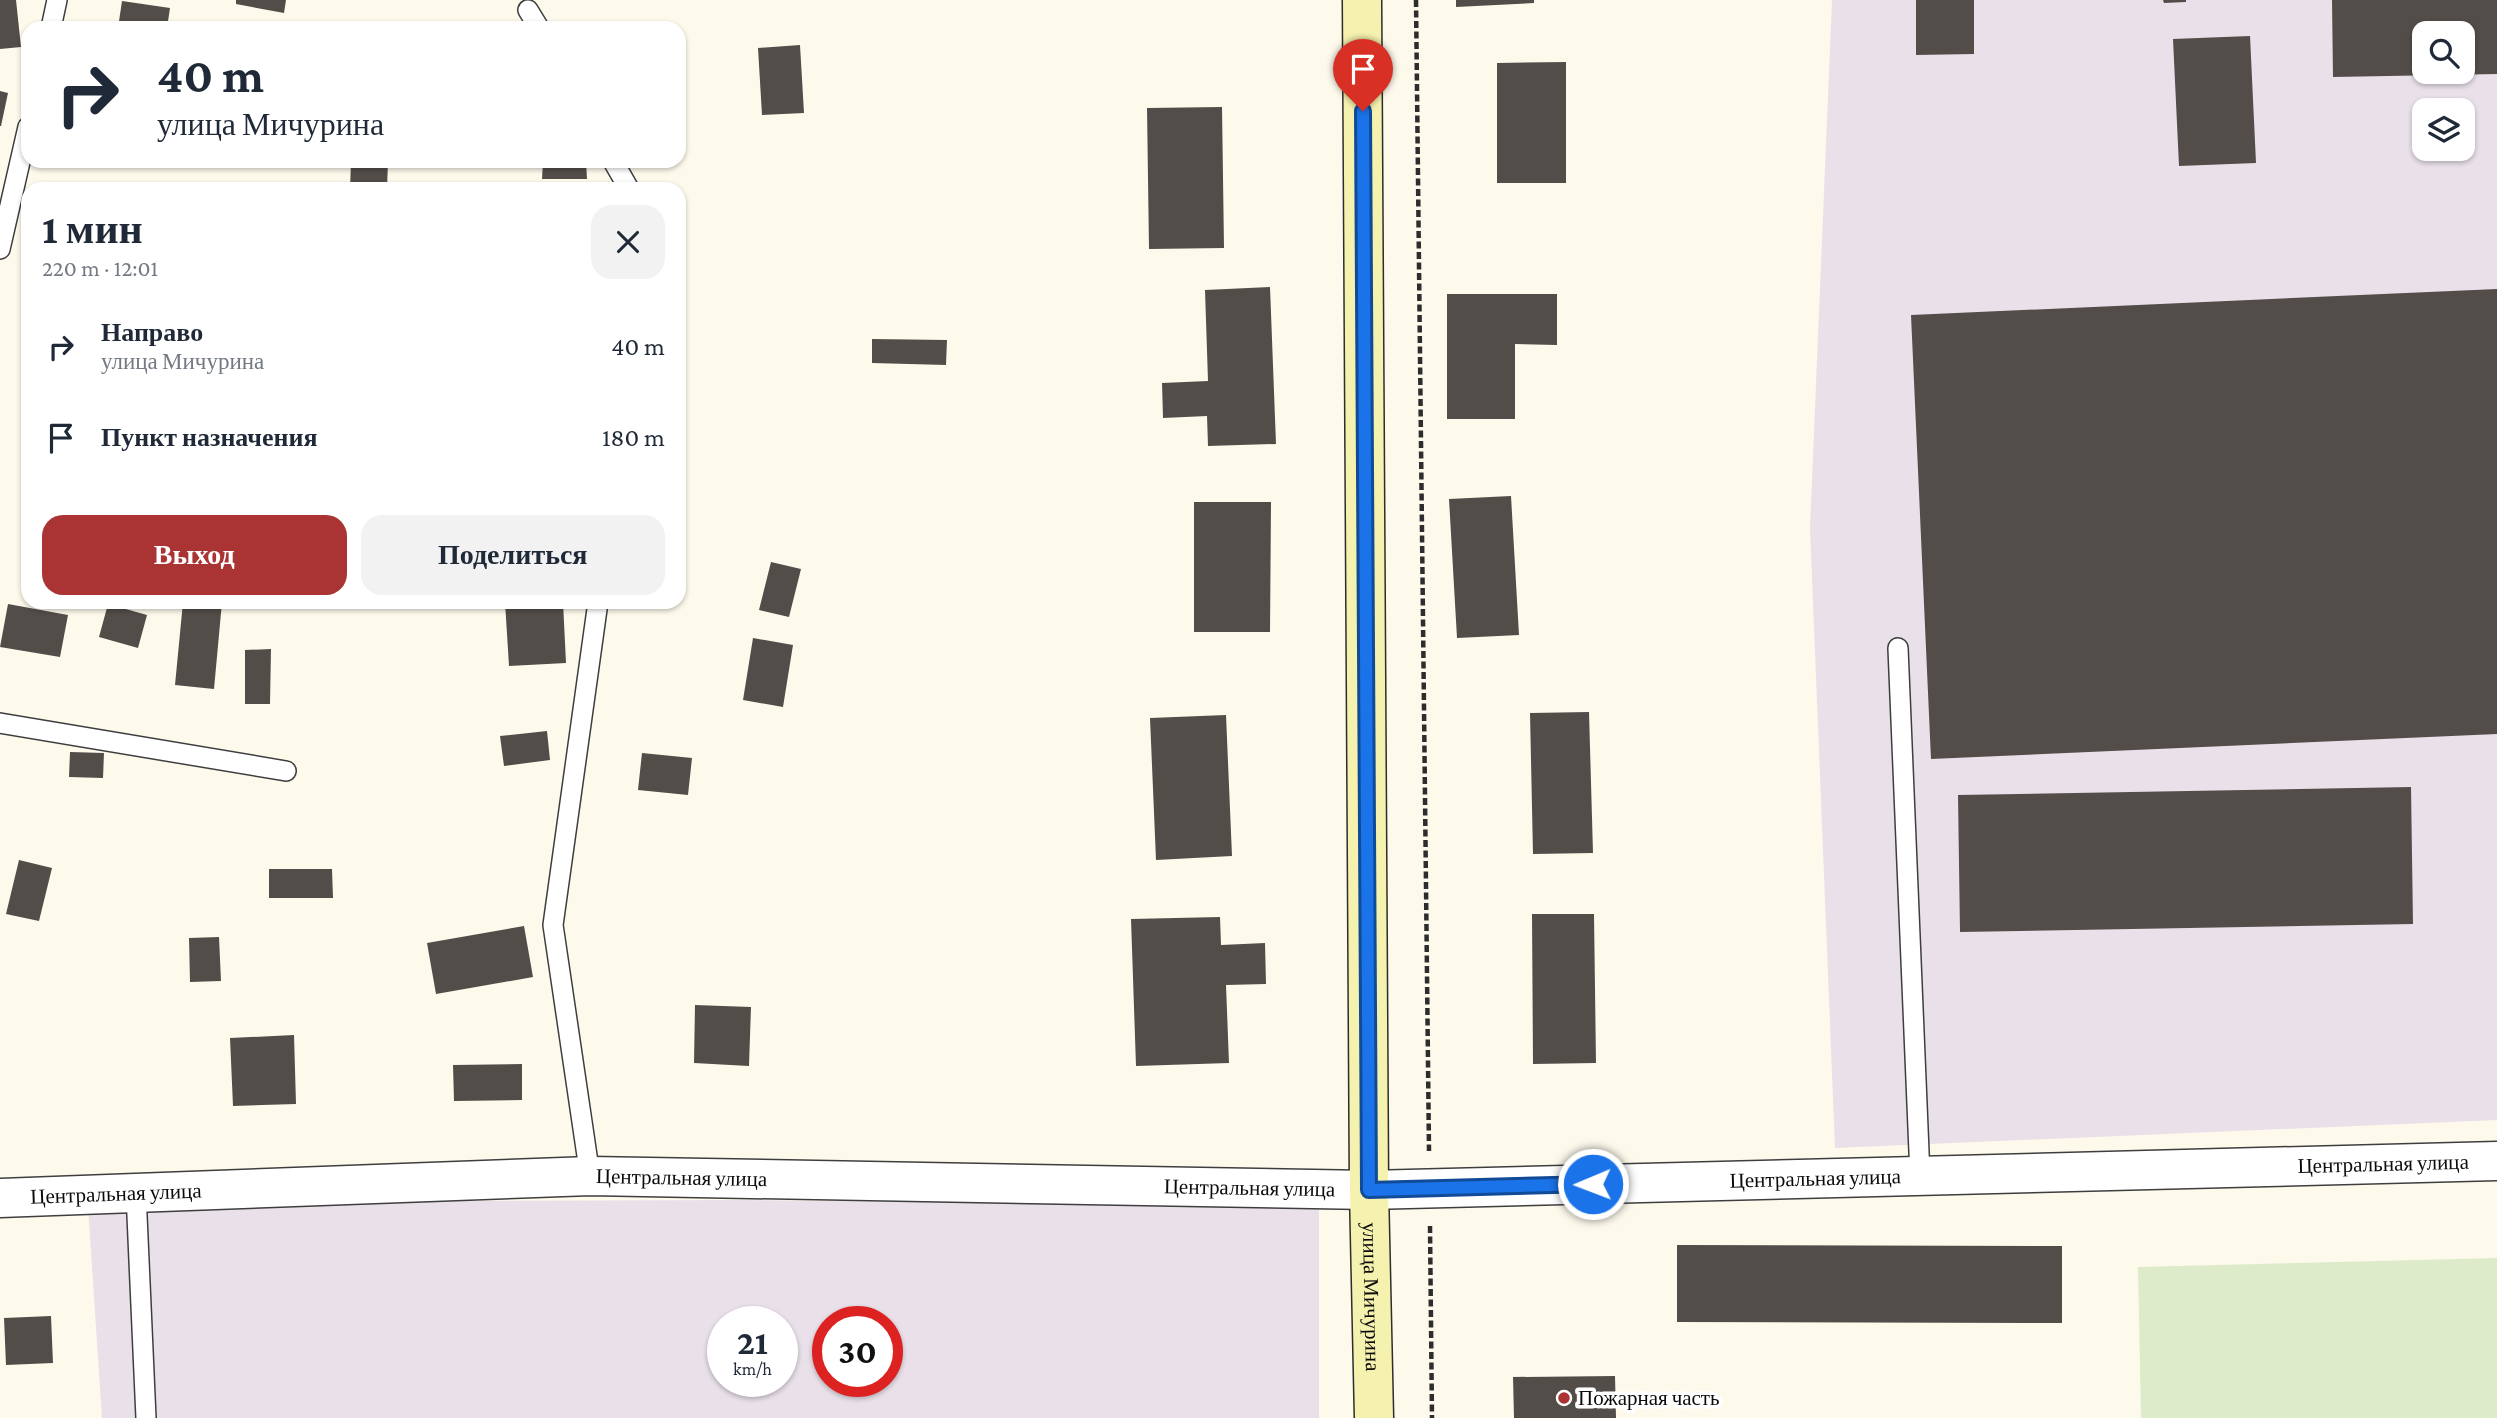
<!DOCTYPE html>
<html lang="ru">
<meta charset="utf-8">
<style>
body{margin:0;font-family:"Crimson Pro",serif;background:#f2f2f3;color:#1f2937;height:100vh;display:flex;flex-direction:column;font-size:26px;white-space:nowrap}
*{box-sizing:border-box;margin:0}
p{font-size:23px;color:#747a83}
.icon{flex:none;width:38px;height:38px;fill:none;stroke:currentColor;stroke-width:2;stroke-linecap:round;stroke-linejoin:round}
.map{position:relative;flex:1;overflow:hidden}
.sheet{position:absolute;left:21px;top:182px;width:665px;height:427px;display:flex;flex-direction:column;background:#fff;border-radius:21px;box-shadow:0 2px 5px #0004}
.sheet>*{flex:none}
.guide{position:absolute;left:21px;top:21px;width:665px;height:147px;border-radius:21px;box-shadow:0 2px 5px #0004;background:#fff;color:#1f2937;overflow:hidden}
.buttons{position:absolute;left:2412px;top:21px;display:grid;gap:14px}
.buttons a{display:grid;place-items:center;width:63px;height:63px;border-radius:14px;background:#fff;box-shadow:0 2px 5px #0004;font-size:35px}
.speed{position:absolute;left:707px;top:1306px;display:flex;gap:14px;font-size:35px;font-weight:700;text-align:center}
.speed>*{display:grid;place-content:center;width:91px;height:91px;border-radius:50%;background:#fff;box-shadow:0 2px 5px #0004;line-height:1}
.speed small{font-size:18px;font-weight:400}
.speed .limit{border:10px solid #d22;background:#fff;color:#111}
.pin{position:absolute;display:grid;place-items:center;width:60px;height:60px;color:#fff;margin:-72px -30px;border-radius:50% 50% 50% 0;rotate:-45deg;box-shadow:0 0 7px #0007}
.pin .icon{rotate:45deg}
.me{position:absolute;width:77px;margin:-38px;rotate:269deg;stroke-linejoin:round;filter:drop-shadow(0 0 5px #0008)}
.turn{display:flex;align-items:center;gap:24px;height:147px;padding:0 21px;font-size:32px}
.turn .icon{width:91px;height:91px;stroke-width:2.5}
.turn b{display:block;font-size:49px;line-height:60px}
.round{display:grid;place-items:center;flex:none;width:74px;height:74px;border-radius:21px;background:#f2f2f3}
.headline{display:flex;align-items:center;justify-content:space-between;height:119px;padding:0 21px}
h1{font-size:42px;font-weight:700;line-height:52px}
.primary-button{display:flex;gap:14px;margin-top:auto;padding:14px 21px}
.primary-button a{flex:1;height:80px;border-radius:21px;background:#aa3434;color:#fff;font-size:28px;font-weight:700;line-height:80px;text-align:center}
.primary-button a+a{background:#f2f2f3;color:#1f2937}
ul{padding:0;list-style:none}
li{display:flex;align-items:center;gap:21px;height:91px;padding:0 21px}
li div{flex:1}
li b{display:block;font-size:26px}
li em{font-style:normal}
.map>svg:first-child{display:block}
.industrial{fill:#e9e0e9;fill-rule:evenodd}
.pitch{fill:#deebca}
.building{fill:#524d49;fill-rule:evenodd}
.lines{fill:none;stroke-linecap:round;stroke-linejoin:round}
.lane-casing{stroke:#3e3e3e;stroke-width:22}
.street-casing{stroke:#3e3e3e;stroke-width:41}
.secondary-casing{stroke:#2d2d2d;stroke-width:41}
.path{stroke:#2d2d2d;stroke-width:4.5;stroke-dasharray:7 3.5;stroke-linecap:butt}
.lane{stroke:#fff;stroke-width:19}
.street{stroke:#fff;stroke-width:38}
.secondary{stroke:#f5f1ae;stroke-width:38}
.route-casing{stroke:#114b97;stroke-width:18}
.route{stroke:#1a73e8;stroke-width:12}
.poi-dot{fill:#aa3434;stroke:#fff;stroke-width:2.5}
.labels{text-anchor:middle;stroke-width:7;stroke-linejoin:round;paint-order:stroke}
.street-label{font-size:21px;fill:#0b0b0b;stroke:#fff}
.poi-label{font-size:21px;fill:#0b0b0b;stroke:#fff;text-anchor:start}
</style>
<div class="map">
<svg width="2497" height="1418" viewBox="0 0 2497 1418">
<rect width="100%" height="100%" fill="#fdfaec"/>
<!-- industrial -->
<path class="industrial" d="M1832,0h665v1120l-662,28 -25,-620zM2424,33h38v39h-38zM2424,110h38v39h-38z
M742,1200l577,6v212h-1217l-14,-212 359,-5zM723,1321h59v60h-59zM828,1321h59v60h-59z"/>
<!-- pitch -->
<path class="pitch" d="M2497,1258v160h-356l-3,-151z"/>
<!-- building -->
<path class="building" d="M0,0h16l5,47 -21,2z
M236,0h50l-2,13 -48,-9z
M1456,0h78v3l-78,4z
M1916,0h58v54l-58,1z
M2163,0h23v2l-22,1z
M2332,0h165v74l-164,3zM2424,33h38v39h-38z
M122,1l48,7 -3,20h-49z
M2250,36l6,127 -77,3 -6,-127z
M800,45l4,68 -42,2 -4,-67z
M1566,62v121h-69v-120z
M0,91l8,2 -7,33h-1z
M1222,107l2,141 -75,1 -2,-141z
M351,161h37l-1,28h-37z
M543,161h43l1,18h-45z
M1270,287l6,157 -68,2 -1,-30 -44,2 -1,-35 46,-2 -3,-91z
M2497,289v445l-566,25 -20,-444z
M1447,294h110v51l-42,-1v75h-68z
M872,339l75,1 -1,25 -74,-2z
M1511,496l8,139 -62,3 -8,-139z
M1194,502h77l-1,130h-76z
M771,562l30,7 -12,48 -30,-7z
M183,602h39l-8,87 -39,-4z
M505,602h58l3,61 -57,3z
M8,604l60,11 -8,42 -60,-10z
M108,604l39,11 -9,33 -39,-11z
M753,638l40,7 -10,62 -40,-7z
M271,649l-1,55h-25v-54z
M1589,712l4,141 -60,1 -3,-141z
M1226,715l6,141 -76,4 -6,-142z
M547,731l3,29 -46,6 -4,-30z
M70,752l34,1 -1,25 -34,-1z
M642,753l50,5 -4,37 -50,-5z
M2411,787l2,137 -453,8 -2,-137z
M19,860l33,8 -13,53 -33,-7z
M269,869h63l1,29h-64z
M1532,914h62l2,149 -63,1z
M1220,917l1,28 44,-2 1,41 -40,1 3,78 -93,3 -5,-147z
M524,926l9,51 -97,17 -9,-51z
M219,937l2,44 -31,1 -1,-44z
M695,1005l56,2 -2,59 -55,-3z
M294,1035l2,69 -63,2 -3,-68z
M522,1064v36l-68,1 -1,-36z
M1677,1245l385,1v77l-385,-1z
M51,1316l2,47 -47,2 -2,-47z
M1615,1376l1,42h-102l-1,-41z"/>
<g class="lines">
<!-- lane casing -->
<g class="lane-casing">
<path id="lane" d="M528,10l11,18
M51,28l6,-28
M613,161l16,28
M0,249l28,-122
M1898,648l22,528
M0,723l286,48
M590,1176l-37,-251 45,-323
M136,1193l10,225"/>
</g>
<!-- street casing -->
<g class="street-casing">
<g id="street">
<path id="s1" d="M0,1198l590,-22 779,14 1128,-29"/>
</g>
</g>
<!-- secondary casing -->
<g class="secondary-casing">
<g id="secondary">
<path id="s2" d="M1362,0l7,1190 5,228"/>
</g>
</g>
<!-- path -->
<path class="path" d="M1416,0l13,1151
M1430,1226l2,192"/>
<!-- lane -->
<use href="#lane" class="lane"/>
<!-- street -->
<use href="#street" class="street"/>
<!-- secondary -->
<use href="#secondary" class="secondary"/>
</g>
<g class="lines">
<!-- route casing -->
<g class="route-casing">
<path id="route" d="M1363,111l6,1079 224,-6"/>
</g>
<!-- route -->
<use href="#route" class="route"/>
</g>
<!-- markers -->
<circle class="poi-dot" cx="1564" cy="1398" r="7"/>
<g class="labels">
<!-- street labels -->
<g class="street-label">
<text dy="7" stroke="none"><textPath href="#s1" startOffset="2384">Центральная улица</textPath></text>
<text dy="7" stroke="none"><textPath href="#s1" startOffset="682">Центральная улица</textPath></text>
<text dy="7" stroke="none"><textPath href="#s1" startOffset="1816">Центральная улица</textPath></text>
<text dy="7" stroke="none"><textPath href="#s1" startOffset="1250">Центральная улица</textPath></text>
<text dy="7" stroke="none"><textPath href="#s1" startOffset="116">Центральная улица</textPath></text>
<text dy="7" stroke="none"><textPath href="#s2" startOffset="1297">улица Мичурина</textPath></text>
</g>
<!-- poi labels -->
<g class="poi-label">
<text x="1578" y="1405">Пожарная часть</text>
</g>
</g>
</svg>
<div class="buttons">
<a><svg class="icon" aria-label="search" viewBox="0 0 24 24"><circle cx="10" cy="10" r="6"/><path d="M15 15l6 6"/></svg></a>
<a><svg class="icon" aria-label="layers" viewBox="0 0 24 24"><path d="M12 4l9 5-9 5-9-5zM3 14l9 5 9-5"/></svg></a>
</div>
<div class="speed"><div>21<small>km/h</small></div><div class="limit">30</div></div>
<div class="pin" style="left:1363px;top:111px;background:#d93025"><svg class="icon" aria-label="arrive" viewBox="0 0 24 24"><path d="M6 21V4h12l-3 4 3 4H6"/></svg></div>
<svg class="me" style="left:1593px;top:1184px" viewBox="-20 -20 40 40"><circle r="17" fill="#1a73e8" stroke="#fff" stroke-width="3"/><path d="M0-11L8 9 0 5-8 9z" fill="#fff"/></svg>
<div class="guide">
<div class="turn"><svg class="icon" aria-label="right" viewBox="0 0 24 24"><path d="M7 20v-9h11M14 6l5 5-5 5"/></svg><div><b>40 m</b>улица Мичурина</div></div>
</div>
<section class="sheet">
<div class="headline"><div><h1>1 мин</h1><p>220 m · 12:01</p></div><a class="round"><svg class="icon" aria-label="close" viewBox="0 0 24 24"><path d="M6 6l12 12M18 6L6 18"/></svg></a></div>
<ul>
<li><svg class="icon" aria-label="right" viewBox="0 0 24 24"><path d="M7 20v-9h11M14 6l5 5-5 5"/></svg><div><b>Направо</b><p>улица Мичурина</p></div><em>40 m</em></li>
<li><svg class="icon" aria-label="arrive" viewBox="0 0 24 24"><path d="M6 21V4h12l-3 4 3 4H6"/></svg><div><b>Пункт назначения</b></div><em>180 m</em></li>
</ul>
<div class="primary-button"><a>Выход</a><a>Поделиться</a></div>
</section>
</div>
